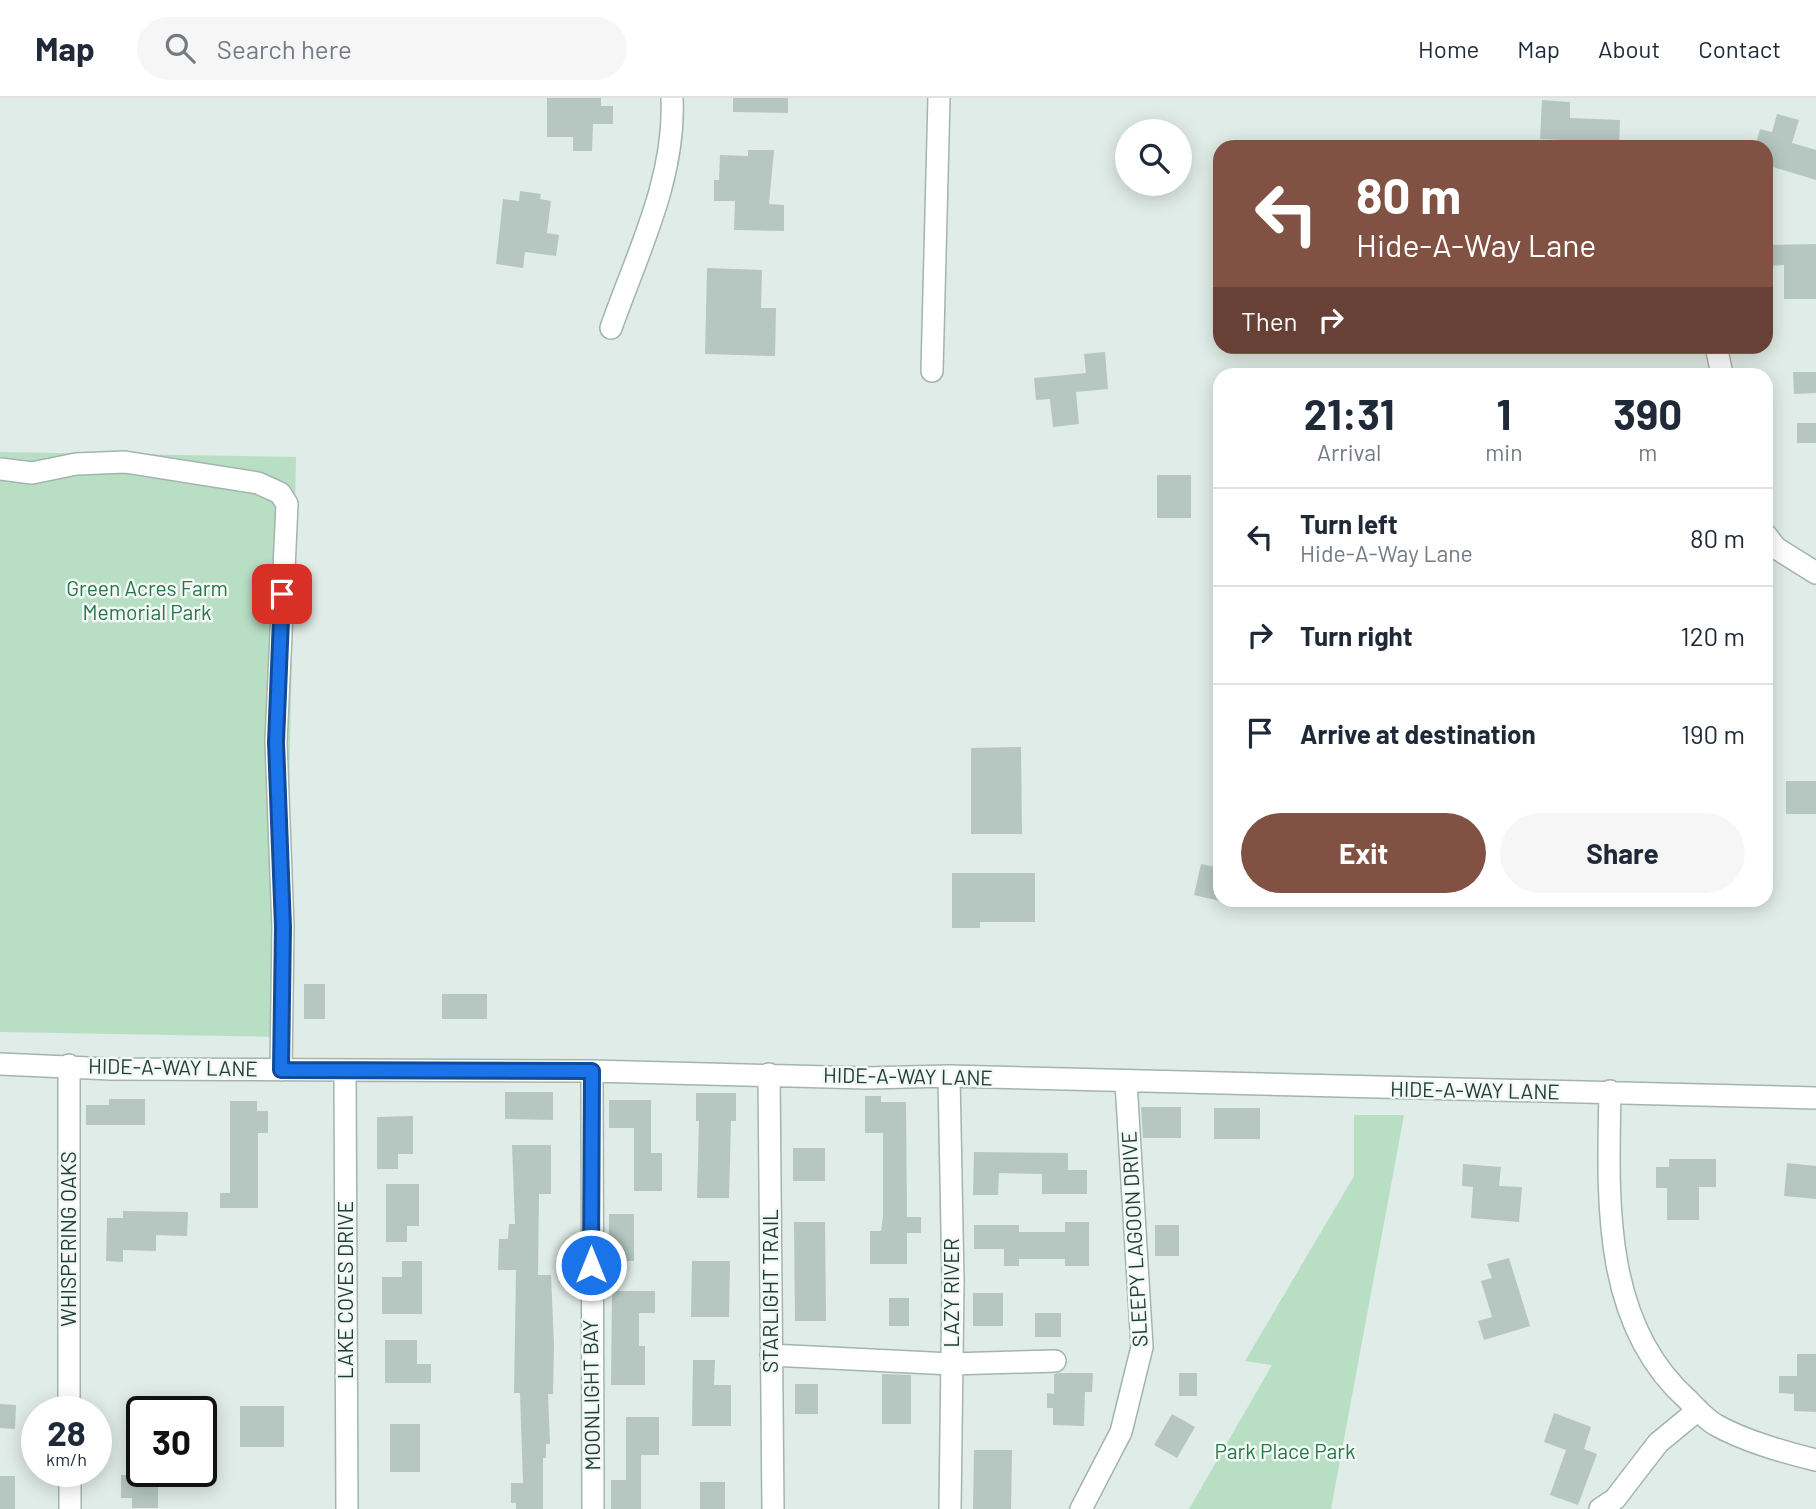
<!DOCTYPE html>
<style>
body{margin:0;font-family:Barlow,sans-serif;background:#f6f6f7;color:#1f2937;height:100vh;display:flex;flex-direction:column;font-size:26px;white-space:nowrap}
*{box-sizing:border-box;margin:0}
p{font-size:23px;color:#747a83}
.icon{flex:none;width:38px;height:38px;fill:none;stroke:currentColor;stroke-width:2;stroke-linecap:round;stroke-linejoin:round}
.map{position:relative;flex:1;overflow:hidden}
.details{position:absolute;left:1213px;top:270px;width:560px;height:539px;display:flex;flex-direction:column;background:#fff;border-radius:21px;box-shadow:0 4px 18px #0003}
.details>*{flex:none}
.hud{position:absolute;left:1213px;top:42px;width:560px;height:214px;border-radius:21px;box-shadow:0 4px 18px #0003;background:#815243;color:#fff;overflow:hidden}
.buttons{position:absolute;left:1115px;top:21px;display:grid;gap:14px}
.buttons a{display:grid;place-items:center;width:77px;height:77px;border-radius:50%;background:#fff;box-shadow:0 4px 18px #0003;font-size:35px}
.speed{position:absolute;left:21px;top:1298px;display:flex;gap:14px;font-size:35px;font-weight:700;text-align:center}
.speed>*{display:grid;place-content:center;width:91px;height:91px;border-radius:50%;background:#fff;box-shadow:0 4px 18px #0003;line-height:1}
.speed small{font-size:18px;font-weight:400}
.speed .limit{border:4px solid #111;border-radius:10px;background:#fff;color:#111}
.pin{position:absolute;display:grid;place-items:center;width:60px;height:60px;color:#fff;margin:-30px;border-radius:14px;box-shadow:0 4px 10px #0006}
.me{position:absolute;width:77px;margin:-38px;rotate:0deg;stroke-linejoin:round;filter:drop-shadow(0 0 5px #0008)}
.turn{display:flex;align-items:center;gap:24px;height:147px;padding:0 28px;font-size:32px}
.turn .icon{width:91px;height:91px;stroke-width:2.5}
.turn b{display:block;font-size:49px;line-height:60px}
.then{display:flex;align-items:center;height:66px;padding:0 28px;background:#0003;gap:14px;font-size:26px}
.eta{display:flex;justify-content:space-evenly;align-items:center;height:119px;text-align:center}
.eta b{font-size:42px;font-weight:700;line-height:49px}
.button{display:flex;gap:14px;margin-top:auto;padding:14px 28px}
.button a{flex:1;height:80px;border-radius:42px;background:#815243;color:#fff;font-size:28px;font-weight:700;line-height:80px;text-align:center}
.button a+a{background:#f6f6f7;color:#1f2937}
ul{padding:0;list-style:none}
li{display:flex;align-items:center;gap:21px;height:98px;padding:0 28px;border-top:2px solid #e0e1e3}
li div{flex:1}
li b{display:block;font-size:26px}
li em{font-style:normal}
header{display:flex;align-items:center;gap:42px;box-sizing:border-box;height:98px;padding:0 35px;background:#fff;border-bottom:2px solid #e0e1e3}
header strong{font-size:33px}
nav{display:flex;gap:38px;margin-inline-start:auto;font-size:24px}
.search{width:490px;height:63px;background:#f6f6f7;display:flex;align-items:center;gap:18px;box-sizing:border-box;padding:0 24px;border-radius:38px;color:#747a83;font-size:26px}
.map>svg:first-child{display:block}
.green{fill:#b8dec4}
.building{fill:#b5c7c0}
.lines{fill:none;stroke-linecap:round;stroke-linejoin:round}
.minor-casing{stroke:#a3b4ae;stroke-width:24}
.minor{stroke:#fff;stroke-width:21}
.route-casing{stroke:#114b97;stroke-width:18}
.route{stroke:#1a73e8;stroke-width:12}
.labels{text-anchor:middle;stroke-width:5;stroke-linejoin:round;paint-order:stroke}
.park-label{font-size:21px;fill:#29754a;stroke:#f1f8f5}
.street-label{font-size:21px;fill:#203d36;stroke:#f1f8f5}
</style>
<header>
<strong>Map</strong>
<div class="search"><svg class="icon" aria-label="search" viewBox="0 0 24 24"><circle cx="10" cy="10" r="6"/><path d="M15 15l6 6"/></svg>Search here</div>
<nav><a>Home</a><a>Map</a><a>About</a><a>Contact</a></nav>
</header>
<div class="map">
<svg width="1816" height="1411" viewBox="0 0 1816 1411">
<rect width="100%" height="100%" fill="#e0ece7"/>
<!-- green -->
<path class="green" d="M0,354l296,5 -12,580 -284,-5z
M1354,1017h50l-73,394h-142l83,-144 -27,-4 109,-185z"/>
<!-- building -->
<path class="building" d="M547,0h54v8h12v18h-20l-1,27h-19v-14h-26z
M733,0h55v15l-55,-1z
M1542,2l28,2v16l50,2 -1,27h-38l1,-6 -42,-2z
M1777,16l22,6 -7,23 24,7v30l-50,-15v-18h-11l5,-18 12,3z
M748,52h26l-5,54 15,1v26l-50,-1 1,-29h-21v-21h5l1,-25 28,1z
M520,93l21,3 -1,5 11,2 -4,32 12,2 -3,21 -31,-4 -2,16 -27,-4 7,-65 16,2z
M1816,146v55h-32v-34l-17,1v-21z
M707,170l55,2 -1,38h15l-1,48 -70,-2z
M1105,254l3,37 -32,3 3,32 -26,3 -3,-28 -14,1 -2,-22 52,-5 -2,-19z
M1793,274h23v21l-22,1z
M1797,325h19v20h-19z
M1157,377h34v43h-34z
M1021,649l1,87h-51v-86z
M1786,683h30v33h-30z
M1201,766l19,4v33l-26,-6z
M952,775h83v49h-55v6h-28z
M304,886h21v35h-21z
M442,896h45v25h-45z
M505,994h48v28l-48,-1z
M696,995h40v28h-5l-2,77h-32l2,-77h-3z
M865,998h16v6h25l1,115h14v16h-14v31h-37v-33h11l2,-14v-84h-18z
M109,1001h36v26h-59v-20h23z
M609,1002h42v53h11v38h-28v-63h-25z
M230,1003h27v10h11v22h-10v75h-38v-15h10z
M1141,1009h40v31h-38z
M1214,1010h46v31h-46z
M413,1018v38h-15v15h-21v-52z
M512,1047h39v49h-12l-1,81h13l3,70 -1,49h-5l2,50h-4v14h-3v51h-27v-6h-5v-20h12l-3,-90h-6l2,-123h-18l1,-31h9l1,-15h6z
M793,1050h32v33h-32z
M974,1054l94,1v17h19v24h-45v-20l-43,-1 -1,22h-25z
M1669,1061h47v28h-17v33h-32v-32h-11v-21h13z
M1787,1065l29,3v33l-32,-3z
M1463,1066l38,3 -2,19 23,1 -3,35 -48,-4 2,-31 -11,-1z
M386,1086h33v42h-12v16h-21z
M123,1113l65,1 -1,24 -31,-1v16l-33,-1v12l-17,-1 1,-43h16z
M609,1116h25v47h-25z
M794,1124h31l1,99h-31z
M1065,1124h24v44h-24v-7h-46v7h-15v-17h-30v-24h45v7h46z
M1155,1127h24v31h-24z
M1509,1160l21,68 -46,14 -6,-19 14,-4 -11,-36 11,-3 -5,-14z
M402,1163h20v53h-40v-37h20z
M692,1163h38l-1,56h-38z
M612,1193h43v22h-16v33h6v39h-34z
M973,1195h30v33h-30z
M889,1200h20v28h-20z
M1035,1215h26v24h-26z
M385,1242h32v24h14v19h-46z
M1797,1256h19v58l-22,-1v-17l-15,-1v-17h18z
M693,1262h22l-1,25h17v41h-39z
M1060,1275h33l-1,19h-7l-1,34 -31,-1v-17h-6v-15l7,1v-20z
M1179,1275h18v23h-18z
M882,1276l29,1v49h-29z
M795,1286h23v30h-23z
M132,1298h14l1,16h-14z
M0,1306l16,1 -1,24 -15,-1z
M240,1308h44v41h-44z
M1554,1315l37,14 -7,22 13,5 -19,51 -28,-10 16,-45 -22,-8z
M1172,1316l23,13 -18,31 -23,-13z
M626,1319h33v38h-18v54h-30v-29h15z
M390,1326h30v48h-30z
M974,1352h38l-1,59h-38z
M121,1377h37v33h-26v-10h-11z
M0,1378h15v33h-15z
M700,1384h25v27h-25z"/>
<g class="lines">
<!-- minor casing -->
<g class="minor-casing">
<path id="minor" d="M611,230c26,-74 65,-150 61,-230
M1716,248l6,28
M932,273l7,-273
M0,371l32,4 44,-9 49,-2 133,21 22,10 7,11 -11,238 7,185 -2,143
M1766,437l10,13 40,25
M0,966l111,5 481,2 274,7 83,-2 867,22
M69,967v347
M345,973l2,438
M592,973l1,438
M769,976l4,435
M949,978l4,205 -3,228
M1610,993c-2,106 -9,232 78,309 8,8 17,19 28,25 26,15 70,28 100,35
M771,1257l180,9 104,-3
M70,1374v37
M1081,1411l40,-77 21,-85 -16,-265
M1600,1411l15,-10 43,-56 40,-33"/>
</g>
<!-- minor -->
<use href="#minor" class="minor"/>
</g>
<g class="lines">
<!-- route casing -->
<g class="route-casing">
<path id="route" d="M282,496l-6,148 7,185 -2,143 311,1 -1,194"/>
</g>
<!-- route -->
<use href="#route" class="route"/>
</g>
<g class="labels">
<!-- park labels -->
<g class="park-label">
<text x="147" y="498">Green Acres Farm<tspan x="147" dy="24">Memorial Park</tspan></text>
<text x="1285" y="1361">Park Place Park</text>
</g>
<!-- street labels -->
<g class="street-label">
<text transform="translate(173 970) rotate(1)" y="7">HIDE-A-WAY LANE</text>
<text transform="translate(908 979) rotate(1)" y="7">HIDE-A-WAY LANE</text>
<text transform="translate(1475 993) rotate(1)" y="7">HIDE-A-WAY LANE</text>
<text transform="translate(69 1141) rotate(-90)" y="7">WHISPERING OAKS</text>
<text transform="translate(1135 1141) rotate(-93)" y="7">SLEEPY LAGOON DRIVE</text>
<text transform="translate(346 1192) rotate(-90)" y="7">LAKE COVES DRIVE</text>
<text transform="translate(771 1193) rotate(-90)" y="7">STARLIGHT TRAIL</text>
<text transform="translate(952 1195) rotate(-90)" y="7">LAZY RIVER</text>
<text transform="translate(592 1297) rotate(-91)" y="7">MOONLIGHT BAY</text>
</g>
</g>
</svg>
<div class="buttons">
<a><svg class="icon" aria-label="search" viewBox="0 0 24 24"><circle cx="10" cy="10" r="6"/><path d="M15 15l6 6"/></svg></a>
</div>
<div class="speed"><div>28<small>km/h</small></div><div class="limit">30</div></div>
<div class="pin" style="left:282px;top:496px;background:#d93025"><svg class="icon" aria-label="arrive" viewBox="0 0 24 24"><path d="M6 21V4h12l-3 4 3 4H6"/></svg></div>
<svg class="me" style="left:591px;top:1167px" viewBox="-20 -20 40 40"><circle r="17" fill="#1a73e8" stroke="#fff" stroke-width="3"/><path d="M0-11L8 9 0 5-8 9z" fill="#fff"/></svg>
<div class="hud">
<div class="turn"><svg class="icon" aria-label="left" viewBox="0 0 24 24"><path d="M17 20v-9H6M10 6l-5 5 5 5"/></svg><div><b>80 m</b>Hide-A-Way Lane</div></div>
<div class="then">Then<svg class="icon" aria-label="right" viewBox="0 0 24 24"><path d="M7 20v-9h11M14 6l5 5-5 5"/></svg></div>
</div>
<section class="details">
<div class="eta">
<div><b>21:31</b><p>Arrival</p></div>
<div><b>1</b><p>min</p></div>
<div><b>390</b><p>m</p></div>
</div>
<ul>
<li><svg class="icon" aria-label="left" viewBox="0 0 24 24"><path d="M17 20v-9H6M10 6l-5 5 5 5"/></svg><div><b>Turn left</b><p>Hide-A-Way Lane</p></div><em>80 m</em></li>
<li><svg class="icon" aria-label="right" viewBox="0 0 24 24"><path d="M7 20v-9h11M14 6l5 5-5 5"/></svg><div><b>Turn right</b></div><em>120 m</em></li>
<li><svg class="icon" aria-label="arrive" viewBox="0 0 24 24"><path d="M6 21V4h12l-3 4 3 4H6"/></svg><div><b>Arrive at destination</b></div><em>190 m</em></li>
</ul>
<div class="button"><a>Exit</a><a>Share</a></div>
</section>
</div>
